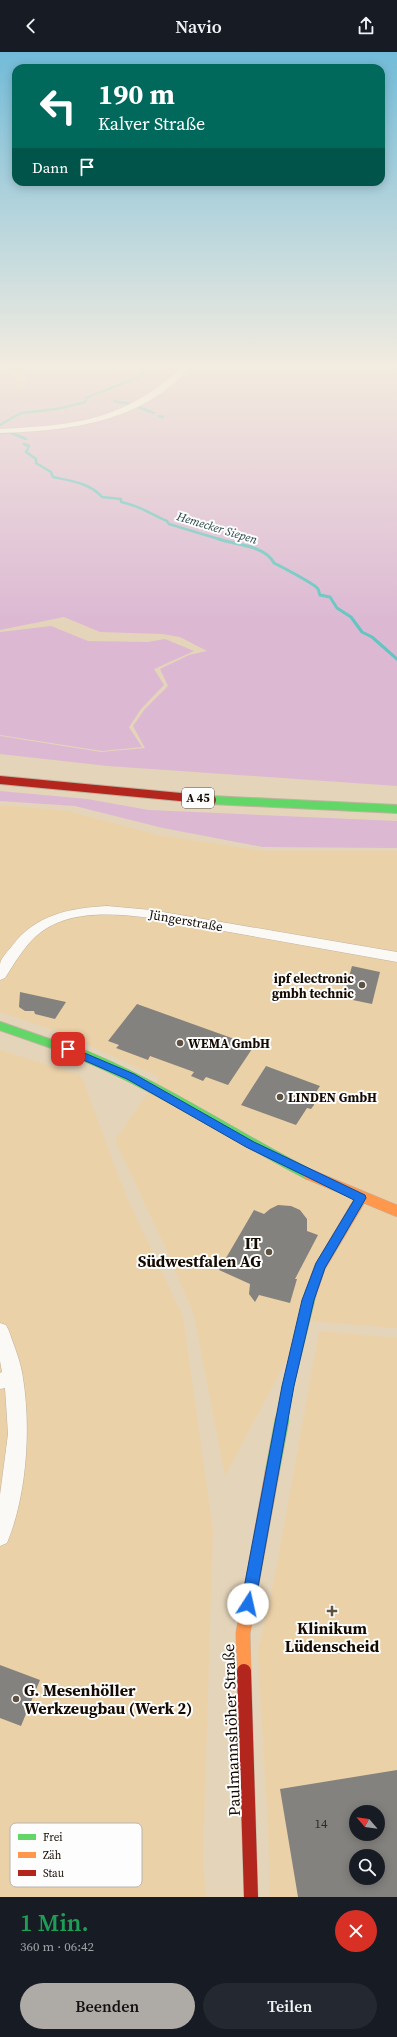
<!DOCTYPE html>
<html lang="de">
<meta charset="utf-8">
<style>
body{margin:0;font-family:"Source Serif 4",serif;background:#242831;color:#f1f3f6;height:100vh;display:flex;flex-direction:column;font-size:15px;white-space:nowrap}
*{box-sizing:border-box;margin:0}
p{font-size:13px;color:#9ea1a6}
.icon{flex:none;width:22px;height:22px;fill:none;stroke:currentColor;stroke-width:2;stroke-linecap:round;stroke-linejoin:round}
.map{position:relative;height:1845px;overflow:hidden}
.panel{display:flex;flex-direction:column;background:#171b24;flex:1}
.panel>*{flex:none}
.top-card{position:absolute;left:12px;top:12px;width:373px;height:122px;border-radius:12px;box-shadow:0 2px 10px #0003;background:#00695c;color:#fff;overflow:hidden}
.needle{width:26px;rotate:298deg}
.fabs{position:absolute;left:349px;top:1753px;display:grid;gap:8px}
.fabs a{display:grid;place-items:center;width:36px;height:36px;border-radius:50%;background:#171b24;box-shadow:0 2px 10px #0003;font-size:20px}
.pin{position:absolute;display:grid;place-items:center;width:34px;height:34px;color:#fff;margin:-17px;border-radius:8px;box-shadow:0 2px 6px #0006}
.me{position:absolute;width:44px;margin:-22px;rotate:10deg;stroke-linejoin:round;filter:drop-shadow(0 0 3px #0008)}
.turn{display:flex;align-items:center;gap:14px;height:84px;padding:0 20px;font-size:18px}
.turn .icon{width:52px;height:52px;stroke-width:2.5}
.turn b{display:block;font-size:28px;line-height:34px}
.then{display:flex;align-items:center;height:38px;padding:0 20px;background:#0003;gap:8px;font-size:15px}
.round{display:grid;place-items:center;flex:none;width:42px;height:42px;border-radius:21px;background:#242831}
.overview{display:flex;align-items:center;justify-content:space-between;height:68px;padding:0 20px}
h1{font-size:24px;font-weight:600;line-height:30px;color:#1e9e55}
.action{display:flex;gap:8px;margin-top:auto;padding:8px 20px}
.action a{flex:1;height:46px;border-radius:24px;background:#aeaaa5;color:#111;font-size:16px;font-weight:600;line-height:46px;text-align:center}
.action a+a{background:#242831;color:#f1f3f6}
header{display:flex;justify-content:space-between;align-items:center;height:52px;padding:0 20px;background:#171b24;font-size:18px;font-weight:600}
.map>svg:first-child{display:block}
.built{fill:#ebd1a8;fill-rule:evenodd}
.green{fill:#dcb8d3;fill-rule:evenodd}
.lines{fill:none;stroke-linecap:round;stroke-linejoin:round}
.stream-far1{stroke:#61c5c0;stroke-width:2.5}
.stream{stroke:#61c5c0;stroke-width:3}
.building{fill:#84827e;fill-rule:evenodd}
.street-casing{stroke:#c0b3a0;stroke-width:1}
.fast-far2-casing{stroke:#c0b3a0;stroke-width:10}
.fast-far1-casing{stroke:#c0b3a0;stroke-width:12}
.fast-casing{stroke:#c0b3a0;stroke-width:15}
.slow-far1-casing{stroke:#c0b3a0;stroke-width:12}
.slow-casing{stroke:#c0b3a0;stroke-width:15}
.jam-far1-casing{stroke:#c0b3a0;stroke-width:10}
.jam-casing{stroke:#c0b3a0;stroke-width:15}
.street{fill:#fbf9f5;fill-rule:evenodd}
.fast-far2{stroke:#63d668;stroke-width:8}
.fast-far1{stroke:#63d668;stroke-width:11}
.fast{stroke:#63d668;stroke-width:14}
.slow-far1{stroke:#ff974d;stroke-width:11}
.slow{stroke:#ff974d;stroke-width:14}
.jam-far1{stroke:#b3261e;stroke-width:8}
.jam{stroke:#b3261e;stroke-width:14}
.route{fill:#1a73e8;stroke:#114b97}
.poi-dot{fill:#5d5141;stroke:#fdfdfd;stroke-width:1.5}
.labels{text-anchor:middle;stroke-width:4;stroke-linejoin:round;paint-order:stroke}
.far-water-label{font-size:12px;font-style:italic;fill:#254343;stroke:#fdfdfd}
.shield{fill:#fdfdfd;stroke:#5b534c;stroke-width:1}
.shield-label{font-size:12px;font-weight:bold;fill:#150a00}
.street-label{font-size:13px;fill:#150a00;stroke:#fdfdfd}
.poi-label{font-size:13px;font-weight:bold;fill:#150a00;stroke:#fdfdfd;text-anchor:start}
.near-number-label{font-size:13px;fill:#312820}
.near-poi-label{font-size:16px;font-weight:bold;fill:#150a00;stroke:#fdfdfd;text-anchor:end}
.near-street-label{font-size:16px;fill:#150a00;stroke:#fdfdfd}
.key{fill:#fdfdfd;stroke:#b7b4b1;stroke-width:1}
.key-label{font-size:11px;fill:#150a00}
</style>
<header><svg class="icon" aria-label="back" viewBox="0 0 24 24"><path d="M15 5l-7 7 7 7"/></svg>Navio<svg class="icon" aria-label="share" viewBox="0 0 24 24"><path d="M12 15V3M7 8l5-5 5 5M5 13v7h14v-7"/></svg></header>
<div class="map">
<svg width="397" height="1845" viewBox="0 0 397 1845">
<rect width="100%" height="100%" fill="#e4d4ba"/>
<!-- built -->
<path class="built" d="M0,753l68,6 89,24 105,16h135v477l-90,-7 -82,155 -31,-161 -26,-62 -53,-113 44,-63 -97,-44 -62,-21z
M0,998l81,25 43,116 59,126 30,213 -10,328 3,39h-206z
M319,1279l78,7v559h-127l-2,-70 -10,-175 18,-82zM356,1760h22v22h-22zM356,1804h22v22h-22z"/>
<!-- green -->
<path class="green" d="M0,314h397v420l-289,-20 -108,-12v-18l101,16 44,-4 -12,-22 12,-17 23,-23 -8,-17 29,-14 18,-4 -27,-14 -18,-3 -62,-2 -36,-15 -64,13zM19,319l7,6 -3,13 -6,-1 -1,-11 -5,-6z
M51,574l37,15 60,1 17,-3 29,12 -40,18 10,16 -23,24 -12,18 13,20 -40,4 -102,-16v-103z
M0,739l87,8 62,11 248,11v27l-134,-1 -100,-19 -88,-22 -75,-5z"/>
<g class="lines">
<!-- stream-far1 -->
<path class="stream-far1" d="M114,349l16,3
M138,355l16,6
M159,364l4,1
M0,373l21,-12 36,-4 29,-7v-4c19,-8 37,-14 56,-23l2,-9
M0,381l9,-1 17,7
M24,392l5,2 -3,6 10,7v4l15,9 2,5c18,4 37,6 49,20l19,2v3c17,3 30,12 46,19l2,3 53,16"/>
<!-- stream -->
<path class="stream" d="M219,487c16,6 46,6 55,24 6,3 41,21 44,26 1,2 1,4 2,6l10,2 7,11 14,9 11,15 10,5 25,22"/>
</g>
<!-- building -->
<path class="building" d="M352,914l28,6 -8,32 -29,-6z
M20,940l46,10 -11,17 -20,-5 -1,-3h-9l-6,-4z
M137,952l117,42 -26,39 -22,-8 -3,4 -12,-5 3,-4 -44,-16 -2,4 -32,-12 3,-3 -11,-4z
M266,1014l54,20 -7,11 1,8 -3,4 -4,-1 -11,17 -55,-20z
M278,1153l13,1 9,4 7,9v12l11,4 -23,44h2l-7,24 -31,-8 -4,7 -6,-8 1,-10 -31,-14 35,-60 10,4 6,-5z
M0,1613l40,15 -19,46 -21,-8z
M397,1718v127h-99l-18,-108zM356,1760h22v22h-22zM356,1804h22v22h-22z"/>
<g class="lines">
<!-- street casing -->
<g class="street-casing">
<path id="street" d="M184,314h7c-47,56 -122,65 -191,67v-4c80,-4 123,-9 184,-63z
M107,854l44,4 246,42v10l-246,-44c-39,-5 -87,-9 -117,20 -12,12 -20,26 -29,40l-5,2c0,-5 0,-11 0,-16 1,-6 8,-13 12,-18 23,-31 57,-38 95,-40z
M0,1271l6,2 3,6c5,15 12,31 14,47 8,50 4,117 -16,165l-7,3v-51l8,-61 -3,-46 -5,1v-16l2,-1 -2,-11z"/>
</g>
<!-- fast-far2 casing -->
<g class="fast-far2-casing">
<path id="fast-far2" d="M212,748l185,9
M0,974l72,25"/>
</g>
<!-- fast-far1 casing -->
<g class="fast-far1-casing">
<path id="fast-far1" d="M70,998c84,32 158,83 238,124
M282,1369l6,-35 23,-93"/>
</g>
<!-- fast casing -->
<g class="fast-casing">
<path id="fast" d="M272,1421l10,-53"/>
</g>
<!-- slow-far1 casing -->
<g class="slow-far1-casing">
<path id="slow-far1" d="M308,1122l89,37
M311,1241l9,-26 41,-69"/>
</g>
<!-- slow casing -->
<g class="slow-casing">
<path id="slow" d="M244,1619l-1,-38 29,-160"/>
</g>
<!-- jam-far1 casing -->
<g class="jam-far1-casing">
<path id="jam-far1" d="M0,728l212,20"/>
</g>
<!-- jam casing -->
<g class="jam-casing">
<path id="jam" d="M244,1619l7,226"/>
</g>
<!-- street -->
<use href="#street" class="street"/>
<!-- fast-far2 -->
<use href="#fast-far2" class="fast-far2"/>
<!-- fast-far1 -->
<use href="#fast-far1" class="fast-far1"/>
<!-- fast -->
<use href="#fast" class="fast"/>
<!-- slow-far1 -->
<use href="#slow-far1" class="slow-far1"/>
<!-- slow -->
<use href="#slow" class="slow"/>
<!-- jam-far1 -->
<use href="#jam-far1" class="jam-far1"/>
<!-- jam -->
<use href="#jam" class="jam"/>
</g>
<!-- sky -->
<linearGradient id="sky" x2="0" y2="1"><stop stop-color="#72bbd8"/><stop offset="0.55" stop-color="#f3ece0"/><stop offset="1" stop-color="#f3ece0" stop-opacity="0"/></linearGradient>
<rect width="397" height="572" fill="url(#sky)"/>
<!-- route -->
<path class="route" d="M68,994l66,28 120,68 111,53 1,3 -41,70 -11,32 -20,86 -39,218 -2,5 -5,2 -5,-2 -2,-5 41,-218 20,-86 14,-37 38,-63 -108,-53 -119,-68 -62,-27 -2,-3z"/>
<!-- markers -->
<g class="poi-dot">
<circle cx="362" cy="933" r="4"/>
<circle cx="180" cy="991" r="4"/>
<circle cx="280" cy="1045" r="4"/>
<circle cx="269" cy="1200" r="4"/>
<path d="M330 1553h4v4h4v4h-4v4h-4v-4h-4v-4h4z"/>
<circle cx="16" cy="1647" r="4"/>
</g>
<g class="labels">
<!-- far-water labels -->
<g class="far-water-label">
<text transform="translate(217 476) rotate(17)" y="4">Hemecker Siepen</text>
</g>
<!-- shield labels -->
<rect class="shield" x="182" y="736" width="32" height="20" rx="3"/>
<g class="shield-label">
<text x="198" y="750">A 45</text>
</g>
<!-- street labels -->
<g class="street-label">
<text transform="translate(186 868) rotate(10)" y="5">Jüngerstraße</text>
</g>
<!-- poi labels -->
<g class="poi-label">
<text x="354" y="931" text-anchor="end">ipf electronic<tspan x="354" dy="15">gmbh technic</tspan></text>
<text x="188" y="996">WEMA GmbH</text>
<text x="288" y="1050">LINDEN GmbH</text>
</g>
<!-- near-number labels -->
<g class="near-number-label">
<text x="321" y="1776">14</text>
</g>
<!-- near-poi labels -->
<g class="near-poi-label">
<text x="261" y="1197">IT<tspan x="261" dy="18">Südwestfalen AG</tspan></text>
<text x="332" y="1582" text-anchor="middle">Klinikum<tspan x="332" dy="18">Lüdenscheid</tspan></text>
<text x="24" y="1644" text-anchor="start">G. Mesenhöller<tspan x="24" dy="18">Werkzeugbau (Werk 2)</tspan></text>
</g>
<!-- near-street labels -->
<g class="near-street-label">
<text transform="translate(231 1678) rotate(-92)" y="6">Paulmannshöher Straße</text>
</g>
</g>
<!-- legend -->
<rect x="10" y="1771" width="132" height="64" rx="6" class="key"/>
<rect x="18" y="1782" width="18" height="6" fill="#63d668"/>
<rect x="18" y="1800" width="18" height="6" fill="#ff974d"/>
<rect x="18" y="1818" width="18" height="6" fill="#b3261e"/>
<g class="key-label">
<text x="43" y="1789">Frei</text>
<text x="43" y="1807">Zäh</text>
<text x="43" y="1825">Stau</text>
</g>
</svg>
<div class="fabs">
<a><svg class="needle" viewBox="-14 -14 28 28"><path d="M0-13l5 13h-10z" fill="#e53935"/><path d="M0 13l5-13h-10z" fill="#9ea1a6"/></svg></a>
<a><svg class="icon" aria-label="search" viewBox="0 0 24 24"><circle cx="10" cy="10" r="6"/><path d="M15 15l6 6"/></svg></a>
</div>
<div class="pin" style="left:68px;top:997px;background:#d93025"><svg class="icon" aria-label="arrive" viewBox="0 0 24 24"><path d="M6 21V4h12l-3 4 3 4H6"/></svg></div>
<svg class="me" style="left:248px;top:1552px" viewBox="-20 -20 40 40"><circle r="19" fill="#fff"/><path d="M0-13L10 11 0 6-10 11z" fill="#1a73e8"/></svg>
<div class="top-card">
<div class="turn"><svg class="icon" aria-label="left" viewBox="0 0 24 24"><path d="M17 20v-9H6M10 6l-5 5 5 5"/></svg><div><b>190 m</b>Kalver Straße</div></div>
<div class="then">Dann<svg class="icon" aria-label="arrive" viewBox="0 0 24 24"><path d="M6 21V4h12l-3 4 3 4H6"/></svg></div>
</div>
</div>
<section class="panel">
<div class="overview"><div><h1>1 Min.</h1><p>360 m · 06:42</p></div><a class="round" style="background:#d93025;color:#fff"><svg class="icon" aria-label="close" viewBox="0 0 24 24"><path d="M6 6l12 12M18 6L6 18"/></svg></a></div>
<div class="action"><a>Beenden</a><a>Teilen</a></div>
</section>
